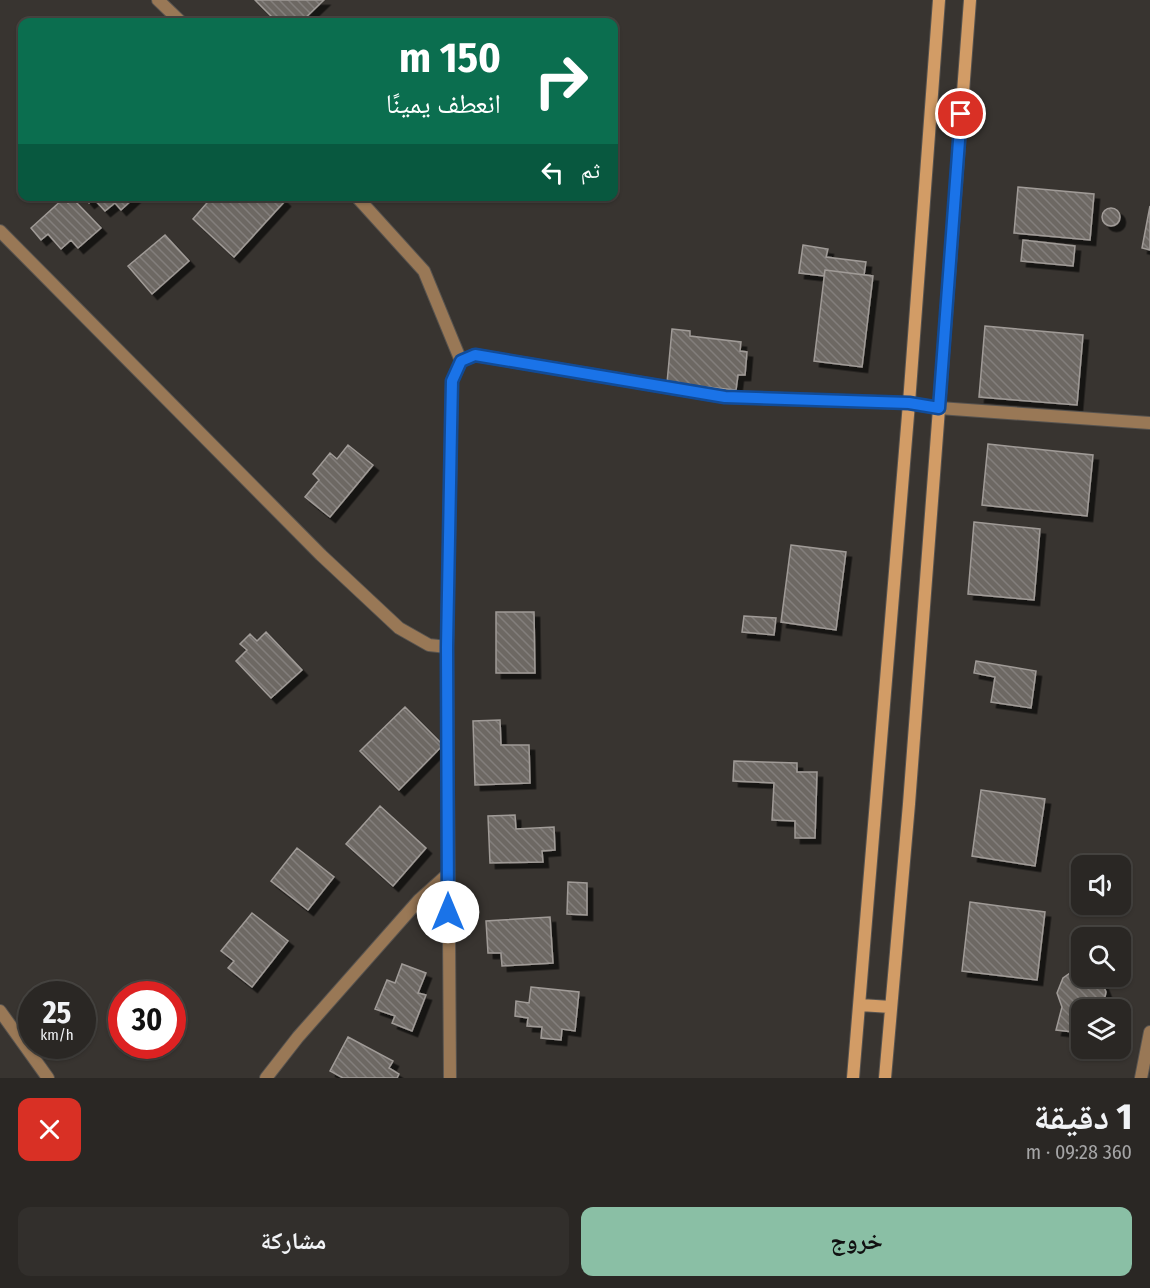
<!DOCTYPE html>
<html lang="ar">
<meta charset="utf-8">
<style>
body{margin:0;font-family:"Fira Sans Condensed","Noto Naskh Arabic",sans-serif;background:#322f2c;color:#f1f3f6;direction:rtl;height:100vh;display:flex;flex-direction:column;font-size:22px;white-space:nowrap}
*{box-sizing:border-box;margin:0}
p{font-size:20px;color:#a5a5a6}
.icon{flex:none;width:33px;height:33px;fill:none;stroke:currentColor;stroke-width:2;stroke-linecap:round;stroke-linejoin:round}
.map{position:relative;height:1078px;overflow:hidden;direction:ltr}
.drawer{display:flex;flex-direction:column;background:#2a2724;flex:1}
.drawer>*{flex:none}
.banner{position:absolute;left:18px;top:18px;width:600px;height:183px;border-radius:12px;box-shadow:0 2px 4px #0004,0 0 0 2px #464441;direction:rtl;background:#0b6e4f;color:#fff;overflow:hidden}
.tools{position:absolute;left:1071px;top:855px;display:grid;gap:12px}
.tools a{display:grid;place-items:center;width:60px;height:60px;border-radius:12px;background:#2a2724;box-shadow:0 2px 4px #0004,0 0 0 2px #464441;font-size:30px}
.speed{position:absolute;left:18px;top:981px;display:flex;gap:12px;font-size:30px;font-weight:700;text-align:center}
.speed>*{display:grid;place-content:center;width:78px;height:78px;border-radius:50%;background:#2a2724;box-shadow:0 2px 4px #0004,0 0 0 2px #464441;line-height:1}
.speed small{font-size:15px;font-weight:400}
.speed .limit{border:9px solid #d22;background:#fff;color:#111}
.pin{position:absolute;display:grid;place-items:center;width:51px;height:51px;color:#fff;margin:-26px;border:3px solid #fff;border-radius:50%;box-shadow:0 2px 6px #0007}
.me{position:absolute;width:66px;margin:-33px;rotate:0deg;stroke-linejoin:round;filter:drop-shadow(0 0 4px #0008)}
.turn{display:flex;align-items:center;gap:21px;height:126px;padding:0 18px;font-size:27px}
.turn .icon{width:78px;height:78px;stroke-width:2.5}
.turn b{display:block;font-size:42px;line-height:51px}
.then{display:flex;align-items:center;height:57px;padding:0 18px;background:#0003;gap:12px;font-size:22px}
.round{display:grid;place-items:center;flex:none;width:63px;height:63px;border-radius:12px;background:#322f2c}
.headline{display:flex;align-items:center;justify-content:space-between;height:102px;padding:0 18px}
h1{font-size:36px;font-weight:800;line-height:45px}
.action{display:flex;gap:12px;margin-top:auto;padding:12px 18px}
.action a{flex:1;height:69px;border-radius:12px;background:#8abfa5;color:#111;font-size:24px;font-weight:800;line-height:69px;text-align:center}
.action a+a{background:#322f2c;color:#f1f3f6}
.map>svg:first-child{display:block}
.building{fill:url(#building-back-hatch);stroke:#a09b97;stroke-width:1.5;filter:url(#shadow)}
.lines{fill:none;stroke-linecap:round;stroke-linejoin:round}
.minor-casing{stroke:#57534f;stroke-width:14}
.secondary-casing{stroke:#57534f;stroke-width:14}
.minor{stroke:#997856;stroke-width:12}
.secondary{stroke:#d29c66;stroke-width:12}
.route-casing{stroke:#114b97;stroke-width:15}
.route{stroke:#1a73e8;stroke-width:10}
</style>
<div class="map">
<svg width="1150" height="1078" viewBox="0 0 1150 1078">
<defs>
<pattern id="building-back-hatch" width="6" height="6" patternUnits="userSpaceOnUse" patternTransform="scale(1.5)"><rect width="6" height="6" fill="#6d6864"/><path d="M-1 5l2 2M0 0l6 6M5-1l2 2" fill="none" stroke="#837e7b"/></pattern>
<filter id="shadow"><feDropShadow dx="5.5" dy="5.5" stdDeviation="0" flood-color="#0009"/></filter>
</defs>
<rect width="100%" height="100%" fill="#383430"/>
<!-- building -->
<path class="building" d="M255,0h69l-23,22h-24z
M1018,187l76,7 -4,46 -76,-7z
M83,196h53l-15,14 -6,-7 -10,8 -11,-12 -5,4z
M213,196h67l5,5 -51,56 -41,-38z
M63,199l5,4 5,-4 28,29 -23,20 -7,-8 -10,9 -13,-15 -7,6 -10,-12z
M1150,206v44l-8,-2z
M1102 217a9 9 0 1 1 18 0a9 9 0 1 1-18 0Z
M165,235l24,26 -37,33 -24,-28z
M1023,240l52,6 -2,20 -52,-5z
M803,245l25,4 -2,8 40,5 -2,13 -39,-5 -1,6 -25,-3z
M825,270l48,6 -11,91 -48,-6z
M985,326l98,9 -6,70 -98,-8z
M672,329l18,2v5l51,6 -1,9 7,1 -2,23h-7l-2,15 -69,-7z
M988,444l105,11 -6,61 -105,-11z
M348,445l25,20 -43,52 -25,-20 14,-17 -6,-6 17,-21 7,6z
M974,522l66,7 -6,71 -66,-6z
M791,545l55,7 -10,78 -55,-8z
M496,612h38l1,61h-39z
M744,616l32,2 -2,17 -32,-3z
M266,632l36,38 -31,28 -35,-37 11,-11 -7,-6 10,-10 7,7z
M976,661l60,10 -5,37 -40,-6 4,-25 -21,-4z
M405,707l38,38 -44,45 -39,-39z
M500,720l1,25h28l1,38 -55,2 -2,-64z
M734,761l63,2v9h20l-2,66h-20v-17l-23,-1 2,-37 -41,-2z
M981,790l64,9 -10,67 -63,-10z
M380,806l46,42 -33,38 -47,-42z
M515,815l1,14 38,-2 1,23 -13,1 1,11 -53,1 -2,-47z
M297,848l37,29 -26,33 -37,-29z
M568,882l19,1v32l-20,-1z
M970,902l75,10 -8,68 -75,-9z
M252,913l36,28 -36,46 -24,-19 6,-7 -13,-10z
M550,917l3,46 -51,3 -1,-13h-13l-2,-32z
M402,964l24,9 -8,20 8,2 -14,36 -20,-8 3,-7 -20,-7 12,-29 8,3z
M1082,969v7l18,1 6,15 -4,18h-20v23l-26,-3 6,-23 -5,-14 6,-15 10,-7z
M531,987l48,5 -4,39 -13,-2 -1,11 -20,-2 1,-11 -15,-1 1,-8 -13,-2 1,-15 13,2z
M348,1037l45,24 -4,7 10,6 -2,4h-54l-13,-7z"/>
<g class="lines">
<!-- minor casing -->
<g class="minor-casing">
<path id="minor" d="M158,0l23,22
M356,196l68,75 37,90
M0,231l321,324 78,73 30,17 18,2
M0,1011l48,67
M266,1078l32,-41 121,-137 29,-26
M450,1078l-3,-431 5,-266 9,-20 14,-6 250,42 184,6 30,5 211,15
M1141,1078l9,-46"/>
</g>
<!-- secondary casing -->
<g class="secondary-casing">
<path id="secondary" d="M860,1005l31,2
M853,1078l56,-675 30,-403
M885,1078l24,-274 61,-804"/>
</g>
<!-- minor -->
<use href="#minor" class="minor"/>
<!-- secondary -->
<use href="#secondary" class="secondary"/>
</g>
<g class="lines">
<!-- route casing -->
<g class="route-casing">
<path id="route" d="M448,912l-1,-265 4,-218 1,-48 9,-20 14,-6 250,42 184,6 30,5 22,-294"/>
</g>
<!-- route -->
<use href="#route" class="route"/>
</g>
</svg>
<div class="tools">
<a><svg class="icon" aria-label="sound" viewBox="0 0 24 24"><path d="M4 9h4l5-4v14l-5-4H4zM17 9q2 3 0 6"/></svg></a>
<a><svg class="icon" aria-label="search" viewBox="0 0 24 24"><circle cx="10" cy="10" r="6"/><path d="M15 15l6 6"/></svg></a>
<a><svg class="icon" aria-label="layers" viewBox="0 0 24 24"><path d="M12 4l9 5-9 5-9-5zM3 14l9 5 9-5"/></svg></a>
</div>
<div class="speed"><div>25<small>km/h</small></div><div class="limit">30</div></div>
<div class="pin" style="left:961px;top:114px;background:#d93025"><svg class="icon" aria-label="arrive" viewBox="0 0 24 24"><path d="M6 21V4h12l-3 4 3 4H6"/></svg></div>
<svg class="me" style="left:448px;top:912px" viewBox="-20 -20 40 40"><circle r="19" fill="#fff"/><path d="M0-13L10 11 0 6-10 11z" fill="#1a73e8"/></svg>
<div class="banner">
<div class="turn"><svg class="icon" aria-label="right" viewBox="0 0 24 24"><path d="M7 20v-9h11M14 6l5 5-5 5"/></svg><div><b>150 m</b>انعطف يمينًا</div></div>
<div class="then">ثم<svg class="icon" aria-label="left" viewBox="0 0 24 24"><path d="M17 20v-9H6M10 6l-5 5 5 5"/></svg></div>
</div>
</div>
<section class="drawer">
<div class="headline"><div><h1>1 دقيقة</h1><p>360 m · 09:28</p></div><a class="round" style="background:#d93025;color:#fff"><svg class="icon" aria-label="close" viewBox="0 0 24 24"><path d="M6 6l12 12M18 6L6 18"/></svg></a></div>
<div class="action"><a>خروج</a><a>مشاركة</a></div>
</section>
